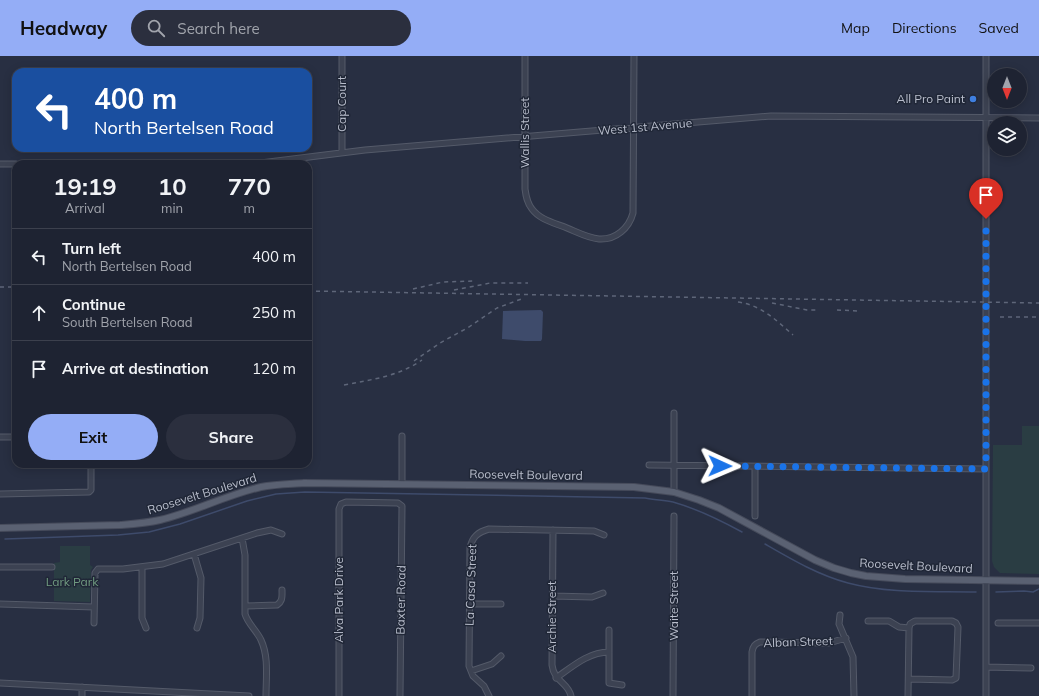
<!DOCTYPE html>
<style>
body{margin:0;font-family:Mulish,sans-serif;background:#2b2f3e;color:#f1f3f6;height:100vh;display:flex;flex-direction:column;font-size:15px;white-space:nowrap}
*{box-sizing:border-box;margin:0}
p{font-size:13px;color:#a1a4ac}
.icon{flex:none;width:22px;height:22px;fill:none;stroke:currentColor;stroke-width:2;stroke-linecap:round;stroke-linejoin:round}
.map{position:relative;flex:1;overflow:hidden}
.panel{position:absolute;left:12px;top:104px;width:300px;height:308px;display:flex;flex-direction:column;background:#1e2332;border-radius:12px;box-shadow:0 2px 10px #0003,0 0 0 1px #3c404d}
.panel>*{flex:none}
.hud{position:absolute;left:12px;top:12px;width:300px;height:84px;border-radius:12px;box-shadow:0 2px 10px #0003,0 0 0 1px #3c404d;background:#1a4fa0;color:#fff;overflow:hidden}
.needle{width:26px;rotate:180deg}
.buttons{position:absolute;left:987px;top:12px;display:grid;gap:8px}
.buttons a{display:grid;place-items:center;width:40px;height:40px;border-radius:50%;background:#1e2332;box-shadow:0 2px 10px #0003,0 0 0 1px #3c404d;font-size:20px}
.pin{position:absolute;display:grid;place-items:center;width:34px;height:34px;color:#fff;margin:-41px -17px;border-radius:50% 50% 50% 0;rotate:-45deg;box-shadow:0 0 4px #0007}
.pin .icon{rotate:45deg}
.me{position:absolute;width:44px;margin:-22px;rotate:91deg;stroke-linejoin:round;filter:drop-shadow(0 0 3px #0008)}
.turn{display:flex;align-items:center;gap:14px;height:84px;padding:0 16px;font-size:18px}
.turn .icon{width:52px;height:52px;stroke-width:2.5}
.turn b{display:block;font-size:28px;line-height:34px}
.eta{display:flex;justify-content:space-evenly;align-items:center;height:68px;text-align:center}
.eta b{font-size:24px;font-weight:700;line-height:28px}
.primary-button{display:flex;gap:8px;margin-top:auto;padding:8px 16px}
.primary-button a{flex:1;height:46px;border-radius:24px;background:#94adf6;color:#111;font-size:16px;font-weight:700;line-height:46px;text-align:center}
.primary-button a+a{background:#2b2f3e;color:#f1f3f6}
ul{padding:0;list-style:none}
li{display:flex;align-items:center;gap:12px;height:56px;padding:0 16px;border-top:1px solid #3c404d}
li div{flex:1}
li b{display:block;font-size:15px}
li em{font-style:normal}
header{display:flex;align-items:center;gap:24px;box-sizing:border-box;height:56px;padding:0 20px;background:#94adf6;color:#111}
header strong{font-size:19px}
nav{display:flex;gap:22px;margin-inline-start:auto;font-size:14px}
.search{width:280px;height:36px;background:#2b2f3e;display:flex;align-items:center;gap:10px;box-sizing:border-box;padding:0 14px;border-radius:22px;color:#a1a4ac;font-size:15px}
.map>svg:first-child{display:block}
.green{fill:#2a3d43}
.water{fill:#3e4b6b}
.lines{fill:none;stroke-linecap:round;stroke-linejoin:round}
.stream{stroke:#3e4b6b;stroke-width:1.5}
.minor-casing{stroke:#545a69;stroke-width:7}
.major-casing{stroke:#464b5b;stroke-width:8}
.minor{stroke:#3c4252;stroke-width:5}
.major{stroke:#5a6172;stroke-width:6}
.rail{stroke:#5e6679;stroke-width:1.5;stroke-dasharray:4 4;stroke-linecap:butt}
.route{stroke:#1a73e8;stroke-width:7;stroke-dasharray:0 12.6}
.shop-dot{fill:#3f7fe0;stroke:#202737;stroke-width:1.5}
.labels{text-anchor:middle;stroke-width:3;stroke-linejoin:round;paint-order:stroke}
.poi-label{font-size:12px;fill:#b9becc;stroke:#202737;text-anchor:end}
.street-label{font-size:12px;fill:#b9becc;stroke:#202737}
.park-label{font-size:12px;fill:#719c81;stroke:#202737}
</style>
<header>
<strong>Headway</strong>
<div class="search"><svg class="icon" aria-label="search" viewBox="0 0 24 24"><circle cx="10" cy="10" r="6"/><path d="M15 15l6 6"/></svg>Search here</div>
<nav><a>Map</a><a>Directions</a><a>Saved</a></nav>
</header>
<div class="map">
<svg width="1039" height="640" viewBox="0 0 1039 640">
<rect width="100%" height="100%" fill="#282f42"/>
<!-- green -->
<path class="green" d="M1022,370h17v148l-39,-1 -6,-6 -2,-6 1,-116h29z
M60,490h30v19l3,2 -2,3 -1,32 -36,-1v-38l6,-1z"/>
<!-- water -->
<path class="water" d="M541,254l2,2 -1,27 -1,2h-16l-23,-2 1,-28z"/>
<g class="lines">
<!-- stream -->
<path class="stream" d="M5,483l113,-4 31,-3 31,-8 67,-23 29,-7 29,-2 340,6c9,2 19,2 28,4 25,7 47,18 69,30
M765,488c26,15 53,31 83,39 41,11 86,8 128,9
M996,536l28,-1 9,1 6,-3"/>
<!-- minor casing -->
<g class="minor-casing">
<path id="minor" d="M525,0v133c1,7 2,14 7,20 8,11 23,14 35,19 10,4 21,10 32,11 17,1 30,-11 34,-26l1,-157
M342,97v-97
M0,108h16
M253,108l112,-14 406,-34 268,2
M0,381h16
M649,409l337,4
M755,411v49
M402,428v-48
M674,436v-79
M0,438l89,-2 2,-2v-26
M553,474l-1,135c2,17 16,17 19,31
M242,482l3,17v59c3,10 12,17 16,26 8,17 5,38 5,56
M194,498l7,24 -1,40 -3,10
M0,511h52
M142,511v51l4,10
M553,540l39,1 11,-4
M0,548l94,3
M470,548h31
M245,550l32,-1c6,-4 5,-9 5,-15
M840,559l-1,9 14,33 1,39
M868,565h21l10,6 10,1
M94,567l1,-50 3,-4h25l40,-5 94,-31 14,-3 11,4
M998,567h41
M609,574v53l13,2
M986,611l45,1
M471,615l21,-7 9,-8
M556,622c17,-12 33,-26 53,-26
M0,627l249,13
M82,631v9
M339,640v-187l2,-5 5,-2 52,1 4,3 -2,190
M489,640l-5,-10 -11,-10 -4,-10 1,-118c2,-11 8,-16 19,-19l105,2 10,4
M673,640l1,-180
M752,640v-44c1,-6 3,-8 8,-10l69,1 17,-5
M908,640l1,-68 1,-4 5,-3h37l4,2 2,4 -2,51 -4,2 -43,-1
M986,640v-640"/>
</g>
<!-- major casing -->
<g class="major-casing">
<path id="major" d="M0,472l120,-3c13,-1 27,-2 40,-5 34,-8 66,-25 101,-33 14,-3 29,-3 43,-4l330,4 40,5 25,8 20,8 96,52 19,8 17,5 15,3 39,3 134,2"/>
</g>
<!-- minor -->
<use href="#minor" class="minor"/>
<!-- major -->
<use href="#major" class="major"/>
<!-- rail -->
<path class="rail" d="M0,231h16
M413,233l30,-7 32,-1
M454,234l36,-7h38
M308,235l731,12
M738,246c23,3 38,18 55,33
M772,247l35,7h10
M837,254l22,1
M1000,261h39
M414,305l26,-18 29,-16 28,-19 27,-10
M344,329c29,-6 53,-8 78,-25"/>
</g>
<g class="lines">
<!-- route -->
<path class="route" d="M720,410l266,3v-250"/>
</g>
<!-- markers -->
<circle class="shop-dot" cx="973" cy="43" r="4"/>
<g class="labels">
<!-- poi labels -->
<g class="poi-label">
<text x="965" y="47">All Pro Paint</text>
</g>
<!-- street labels -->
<g class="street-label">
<text transform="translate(342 48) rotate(-90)" y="4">Cap Court</text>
<text transform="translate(645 71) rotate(-5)" y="4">West 1st Avenue</text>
<text transform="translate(525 77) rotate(-90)" y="4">Wallis Street</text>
<text transform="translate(526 419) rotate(1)" y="4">Roosevelt Boulevard</text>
<text transform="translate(202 438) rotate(-17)" y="4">Roosevelt Boulevard</text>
<text transform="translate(916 510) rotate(3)" y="4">Roosevelt Boulevard</text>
<text transform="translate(471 529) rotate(-88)" y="4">La Casa Street</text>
<text transform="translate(339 544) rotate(-90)" y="4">Alva Park Drive</text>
<text transform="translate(401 544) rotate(-89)" y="4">Baxter Road</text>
<text transform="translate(674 550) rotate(-90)" y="4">Waite Street</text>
<text transform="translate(552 561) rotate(-90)" y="4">Archie Street</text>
<text transform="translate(798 586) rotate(-2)" y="4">Alban Street</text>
</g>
<!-- park labels -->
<g class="park-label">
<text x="72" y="530">Lark Park</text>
</g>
</g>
</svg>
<div class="buttons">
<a><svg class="needle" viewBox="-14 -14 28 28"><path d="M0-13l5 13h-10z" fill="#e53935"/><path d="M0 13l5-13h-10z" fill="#a1a4ac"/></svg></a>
<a><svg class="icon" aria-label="layers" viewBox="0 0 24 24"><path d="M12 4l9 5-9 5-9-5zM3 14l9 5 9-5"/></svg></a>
</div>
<div class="pin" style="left:986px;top:163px;background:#d93025"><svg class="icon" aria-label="arrive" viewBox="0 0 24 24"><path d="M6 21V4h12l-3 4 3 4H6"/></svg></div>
<svg class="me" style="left:720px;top:410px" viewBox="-20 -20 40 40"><path d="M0-17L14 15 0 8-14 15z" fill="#1a73e8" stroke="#fff" stroke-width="4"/></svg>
<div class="hud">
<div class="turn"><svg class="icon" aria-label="left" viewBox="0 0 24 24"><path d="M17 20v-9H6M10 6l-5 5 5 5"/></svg><div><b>400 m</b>North Bertelsen Road</div></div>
</div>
<section class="panel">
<div class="eta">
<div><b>19:19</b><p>Arrival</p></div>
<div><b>10</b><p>min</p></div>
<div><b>770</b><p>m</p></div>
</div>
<ul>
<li><svg class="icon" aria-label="left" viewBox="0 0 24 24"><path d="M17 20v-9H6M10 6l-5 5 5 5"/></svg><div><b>Turn left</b><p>North Bertelsen Road</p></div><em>400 m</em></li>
<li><svg class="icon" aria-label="ahead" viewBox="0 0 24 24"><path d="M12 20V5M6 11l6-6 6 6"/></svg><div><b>Continue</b><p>South Bertelsen Road</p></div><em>250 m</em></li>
<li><svg class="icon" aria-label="arrive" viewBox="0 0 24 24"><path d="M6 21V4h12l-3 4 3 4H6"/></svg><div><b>Arrive at destination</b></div><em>120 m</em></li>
</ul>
<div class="primary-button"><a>Exit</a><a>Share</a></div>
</section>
</div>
